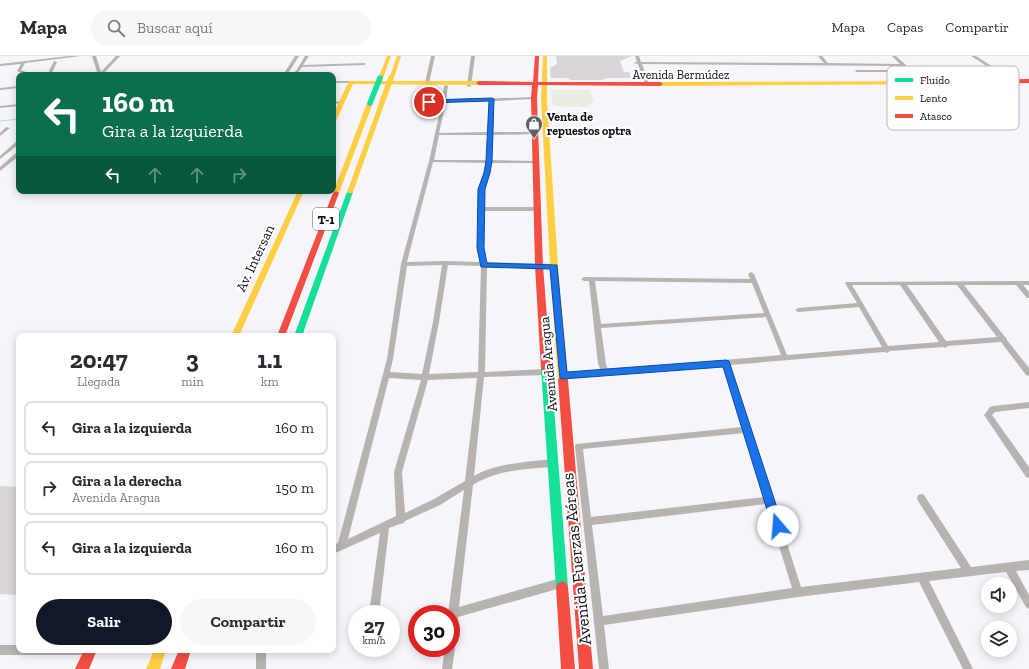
<!DOCTYPE html>
<html lang="es">
<meta charset="utf-8">
<style>
body{margin:0;font-family:"Zilla Slab",serif;background:#f7f7f7;color:#2b2b33;height:100vh;display:flex;flex-direction:column;font-size:15px;white-space:nowrap}
*{box-sizing:border-box;margin:0}
p{font-size:13px;color:#7c7c81}
.icon{flex:none;width:22px;height:22px;fill:none;stroke:currentColor;stroke-width:2;stroke-linecap:round;stroke-linejoin:round}
.map{position:relative;flex:1;overflow:hidden}
.drawer{position:absolute;left:16px;top:277px;width:320px;height:320px;display:flex;flex-direction:column;background:#fff;border-radius:8px;box-shadow:0 2px 10px #0003}
.drawer>*{flex:none}
.top-card{position:absolute;left:16px;top:16px;width:320px;height:122px;border-radius:8px;box-shadow:0 2px 10px #0003;background:#0b6e4f;color:#fff;overflow:hidden}
.fabs{position:absolute;left:981px;top:521px;display:grid;gap:8px}
.fabs a{display:grid;place-items:center;width:36px;height:36px;border-radius:50%;background:#fff;box-shadow:0 2px 10px #0003;font-size:20px}
.speed{position:absolute;left:348px;top:549px;display:flex;gap:8px;font-size:20px;font-weight:700;text-align:center}
.speed>*{display:grid;place-content:center;width:52px;height:52px;border-radius:50%;background:#fff;box-shadow:0 2px 10px #0003;line-height:1}
.speed small{font-size:10px;font-weight:400}
.speed .limit{border:6px solid #d22;background:#fff;color:#111}
.pin{position:absolute;display:grid;place-items:center;width:34px;height:34px;color:#fff;margin:-17px;border:2px solid #fff;border-radius:50%;box-shadow:0 1px 4px #0007}
.me{position:absolute;width:44px;margin:-22px;rotate:342deg;stroke-linejoin:round;filter:drop-shadow(0 0 3px #0008)}
.turn{display:flex;align-items:center;gap:14px;height:84px;padding:0 20px;font-size:18px}
.turn .icon{width:52px;height:52px;stroke-width:2.5}
.turn b{display:block;font-size:28px;line-height:34px}
.lanes{display:flex;align-items:center;height:38px;padding:0 20px;background:#0003;justify-content:center;gap:20px;direction:ltr}
.lanes .off{opacity:.35}
.eta{display:flex;justify-content:space-evenly;align-items:center;height:68px;text-align:center}
.eta b{font-size:24px;font-weight:700;line-height:28px}
.cta{display:flex;gap:8px;margin-top:auto;padding:8px 20px}
.cta a{flex:1;height:46px;border-radius:24px;background:#111827;color:#fff;font-size:16px;font-weight:700;line-height:46px;text-align:center}
.cta a+a{background:#f7f7f7;color:#2b2b33}
ul{padding:0;list-style:none}
li{display:flex;align-items:center;gap:12px;height:54px;margin:0 8px 6px;padding:0 12px;border:2px solid #e1e1e2;border-radius:8px}
li div{flex:1}
li b{display:block;font-size:15px}
li em{font-style:normal}
header{display:flex;align-items:center;gap:24px;box-sizing:border-box;height:56px;padding:0 20px;background:#fff;border-bottom:1px solid #e1e1e2}
header strong{font-size:19px}
nav{display:flex;gap:22px;margin-inline-start:auto;font-size:14px}
.search{width:280px;height:36px;background:#f7f7f7;display:flex;align-items:center;gap:10px;box-sizing:border-box;padding:0 14px;border-radius:22px;color:#7c7c81;font-size:15px}
.map>svg:first-child{display:block}
.green{fill:#e6eee1}
.lines{fill:none;stroke-linecap:round;stroke-linejoin:round}
.stream{stroke:#b2d4e5;stroke-width:1}
.building{fill:#dad5d9}
.street{fill:#b8b3b1;fill-rule:evenodd}
.fast{fill:#16e098;fill-rule:evenodd}
.slow{fill:#ffcf43;fill-rule:evenodd}
.jam{fill:#f24e42;fill-rule:evenodd}
.fast-bridge{stroke:#16e098;stroke-width:5.5}
.slow-bridge{stroke:#ffcf43;stroke-width:5.5}
.route{fill:#1a73e8;stroke:#114b97}
.labels{text-anchor:middle;stroke-width:4;stroke-linejoin:round;paint-order:stroke}
.far-street-label{font-size:12px;fill:#100e14;stroke:#fff}
.far-poi-label{font-size:12px;font-weight:bold;fill:#100e14;stroke:#fff;text-anchor:start}
.shield{fill:#fff;stroke:#58565a;stroke-width:1}
.shield-label{font-size:13px;font-weight:bold;fill:#100e14}
.street-label{font-size:14px;fill:#100e14;stroke:#fff}
.near-street-label{font-size:17px;fill:#100e14;stroke:#fff}
.key{fill:#fff;stroke:#b7b7b8;stroke-width:1}
.key-label{font-size:11px;fill:#100e14}
</style>
<header>
<strong>Mapa</strong>
<div class="search"><svg class="icon" aria-label="search" viewBox="0 0 24 24"><circle cx="10" cy="10" r="6"/><path d="M15 15l6 6"/></svg>Buscar aquí</div>
<nav><a>Mapa</a><a>Capas</a><a>Compartir</a></nav>
</header>
<div class="map">
<svg width="1029" height="613" viewBox="0 0 1029 613">
<rect width="100%" height="100%" fill="#f6f5fb"/>
<!-- green -->
<path class="green" d="M551,34h39l4,11 -7,6 -34,-1z"/>
<g class="lines">
<!-- stream -->
<path class="stream" d="M0,65l19,-2"/>
</g>
<!-- building -->
<path class="building" d="M556,0h76l-12,5 4,11h5l2,6h-23l-7,2h-30l-5,-2h-15l-1,-10 7,-4z
M0,430l19,1v108l-19,-1z"/>
<g class="lines">
<!-- street -->
<path class="street" d="M69,0h12l-56,7 -4,7 5,2 -2,3h-4l2,-2 -5,-2 4,-7 -21,2v-2z
M92,0h4l5,16 15,-16h4l-18,19h-4z
M295,0h4l-12,19h-4z
M305,0h4l-6,9 61,-2 2,1 -2,1 -62,2c-4,6 -6,8 -13,8l7,-4z
M431,0h4l-6,27 -2,1 -2,-1z
M471,0h4l-4,30 -2,1 -2,-1z
M635,0h4l2,6 183,1 -6,-7h4l6,7 72,1 -8,-8h4l35,32 -3,1 -25,-23 -261,-2 7,20 -2,1 -2,-1 -7,-20 -5,-1 4,-1z
M971,0h5l45,29 -3,1z
M54,5l3,1 -6,13h-4z
M857,14h47l2,1 -2,1h-48l-1,-1z
M333,25h18l2,1 -2,1h-18z
M446,29l2,1 -2,14 88,-3 2,1 -2,1 -40,2 -1,31h42l2,1 -2,1 -42,1 -2,25 45,1 2,1 -2,1h-45l-6,26 -1,18h53l3,2 -3,2h-53l-1,37 3,14 68,2 3,2 -3,2 -67,-2 -2,106 61,-3 3,1 1,2 -1,2 -3,1 -62,2 -10,99c22,-13 53,-14 78,-17l3,2 1,2 -1,2 -3,2c-28,2 -55,3 -79,18l-14,122 102,-29 3,2 2,3 -2,3 -3,2 -103,29 -2,19 -1,4 -4,1v-27h-3l16,-124 -24,15 -35,16 -1,2 -4,1 -11,4 -10,86h-10l11,-81 -47,21v-9l5,-2 49,-184 14,-95 28,-103 13,-59 -28,1 -2,-1 2,-1 28,-1 2,-14zM490,45l-2,31 -49,1 7,-31zM439,79h49l-1,25h-53zM433,106l53,1 -7,26 -2,59 3,14 -35,-1 -38,1zM442,209l-9,57 -11,52 -32,-2 3,-13 14,-93zM448,209l33,1 -3,106 -49,2 10,-52zM389,322l32,2 -27,92 2,44 -48,23zM477,322l-12,103 -31,18 -29,14 -3,-41 26,-92z
M19,30v2l-19,2v-2z
M342,45l2,1 -1,1 -10,1v-2z
M19,48v2l-19,2v-2z
M6,71l4,1 -10,8v-3z
M17,85h2v3l-19,15v-3z
M17,96h2v4l-19,15v-4z
M751,216l3,2 33,81 95,-8 -23,-40 -61,5 -3,-2 3,-2 59,-5 -12,-20 1,-1 183,-1v4h-6l6,7v6h-2l-11,-13h-52l41,52h1l1,3 22,28v8l-3,-1 -25,-33 -53,4 -3,2 -2,-1 -53,4 -3,2 -3,-1 -154,13 71,222 160,-19 -43,-67 -1,-3 1,-3 3,-1 3,1 47,72 58,-7v10l-13,1 13,24v14l-3,-2 -20,-35 -77,9 44,88h-10l-44,-87 -121,15 -194,28 5,44h-10l-24,-223 1,-2 166,-17 -19,-62 -160,14 -3,-1 -1,-2 1,-2 3,-1 38,-3 -3,-6 -9,-83h-5l-3,-2 3,-2 166,2 -2,-5zM595,225l157,2 12,30 -163,11zM852,229h48l39,57 -51,4zM907,229h50l40,52 -51,4zM766,261l15,38 -173,15 -2,-6 -5,-36zM744,377l20,64 -173,20 -8,-68zM766,448l26,84 -189,28 -11,-91z
M1029,346v6l-34,4 -3,3 37,52v11l-3,-1 -42,-62 6,-8 3,-1z
M451,587l3,1 1,4 -3,21h-10l3,-21h6z
M0,589h19v5h77l-1,4 -4,1h-91z
M256,594h10v19h-10z"/>
<!-- fast -->
<path class="fast" d="M350,134l3,2 -51,144h-8l53,-144z
M546,310l3,1 2,2 17,218 -2,4 -4,2 -4,-2 -2,-4 -15,-218 2,-2z"/>
<!-- slow -->
<path class="slow" d="M387,0h4l-8,22 -5,1z
M397,0h4l-7,22 -5,1z
M543,0h4v44l11,166 10,114 -2,3h-6l-2,-3 -8,-114 -9,-166z
M349,25h130l3,2 -3,2 -126,-1 -17,37 -3,2v-8z
M952,25l2,1v2l-294,2 -3,-2 3,-2z
M370,45l3,2 -34,90 -3,2 -2,-1 -1,-1 34,-90z
M380,45l5,1 -32,90 -1,1h-4l-1,-1z
M298,135h6l-65,145h-8z
M154,594h12l-6,19h-14z"/>
<!-- jam -->
<path class="jam" d="M535,0h4l-1,26h122l3,2 -3,2 -122,-1 -1,13 6,168 8,103 -2,2h-6l-2,-2 -6,-103 -4,-168 1,-13h-53l-3,-2 3,-2 54,1z
M1029,23v4l-77,2 -3,-2 3,-2z
M336,135l3,2 -54,143h-8l56,-143z
M563,320l3,1 2,3 25,289h-14l-21,-289 2,-3z
M562,525l4,2 2,4 7,82h-14l-5,-82 2,-4z
M84,594h13l-8,19h-14z
M179,594h12l-6,19h-14z"/>
<!-- fast-bridge -->
<path class="fast-bridge" d="M370,47l10,-25"/>
<!-- slow-bridge -->
<path class="slow-bridge" d="M382,46l9,-24"/>
</g>
<!-- route -->
<path class="route" d="M492,42l2,1 -2,62 -2,12 -5,16 -1,59 3,15 70,2 10,107 159,-12 3,1 54,165 -1,4 -4,1 -4,-1 -2,-4 -49,-159 -160,12 -3,-1 -10,-109 -69,-2 -4,-19 1,-59 6,-16 2,-12 3,-60 -60,2 -3,-1 3,-2z"/>
<!-- icons -->
<defs>
<g id="shop-pin" transform="scale(0.9)"><path d="M0 17L-7.5 6A9.5 9.5 0 1 1 7.5 6Z" fill="#605f65" stroke="#fff"/><path d="M-5-2.5h2.3a2.7 3.5 0 0 1 5.4 0H5L5.5 6h-11ZM-1.5-2.5h3a1.5 2.3 0 0 0-3 0Z" fill="#fff"/></g>
</defs>
<g fill-rule="evenodd">
<use href="#shop-pin" x="534" y="68"/>
</g>
<g class="labels">
<!-- far-street labels -->
<g class="far-street-label">
<text x="681" y="23">Avenida Bermúdez</text>
</g>
<!-- far-poi labels -->
<g class="far-poi-label">
<text x="547" y="65">Venta de<tspan x="547" dy="14">repuestos optra</tspan></text>
</g>
<!-- shield labels -->
<rect class="shield" x="313" y="152" width="26" height="22" rx="3"/>
<g class="shield-label">
<text x="326" y="168">T-1</text>
</g>
<!-- street labels -->
<g class="street-label">
<text transform="translate(255 202) rotate(-65)" y="5">Av. Intersan</text>
<text transform="translate(548 308) rotate(-95)" y="5">Avenida Aragua</text>
</g>
<!-- near-street labels -->
<g class="near-street-label">
<text transform="translate(576 503) rotate(-96)" y="6">Avenida Fuerzas Aéreas</text>
</g>
</g>
<!-- legend -->
<rect x="887" y="10" width="132" height="64" rx="6" class="key"/>
<rect x="895" y="22" width="18" height="4" fill="#16e098"/>
<rect x="895" y="40" width="18" height="4" fill="#ffcf43"/>
<rect x="895" y="58" width="18" height="4" fill="#f24e42"/>
<g class="key-label">
<text x="920" y="28">Fluido</text>
<text x="920" y="46">Lento</text>
<text x="920" y="64">Atasco</text>
</g>
</svg>
<div class="fabs">
<a><svg class="icon" aria-label="sound" viewBox="0 0 24 24"><path d="M4 9h4l5-4v14l-5-4H4zM17 9q2 3 0 6"/></svg></a>
<a><svg class="icon" aria-label="layers" viewBox="0 0 24 24"><path d="M12 4l9 5-9 5-9-5zM3 14l9 5 9-5"/></svg></a>
</div>
<div class="speed"><div>27<small>km/h</small></div><div class="limit">30</div></div>
<div class="pin" style="left:429px;top:46px;background:#d93025"><svg class="icon" aria-label="arrive" viewBox="0 0 24 24"><path d="M6 21V4h12l-3 4 3 4H6"/></svg></div>
<svg class="me" style="left:778px;top:470px" viewBox="-20 -20 40 40"><circle r="19" fill="#fff"/><path d="M0-13L10 11 0 6-10 11z" fill="#1a73e8"/></svg>
<div class="top-card">
<div class="turn"><svg class="icon" aria-label="left" viewBox="0 0 24 24"><path d="M17 20v-9H6M10 6l-5 5 5 5"/></svg><div><b>160 m</b>Gira a la izquierda</div></div>
<div class="lanes"><svg class="icon" aria-label="left" viewBox="0 0 24 24"><path d="M17 20v-9H6M10 6l-5 5 5 5"/></svg><svg class="icon off" aria-label="ahead" viewBox="0 0 24 24"><path d="M12 20V5M6 11l6-6 6 6"/></svg><svg class="icon off" aria-label="ahead" viewBox="0 0 24 24"><path d="M12 20V5M6 11l6-6 6 6"/></svg><svg class="icon off" aria-label="right" viewBox="0 0 24 24"><path d="M7 20v-9h11M14 6l5 5-5 5"/></svg></div>
</div>
<section class="drawer">
<div class="eta">
<div><b>20:47</b><p>Llegada</p></div>
<div><b>3</b><p>min</p></div>
<div><b>1.1</b><p>km</p></div>
</div>
<ul>
<li><svg class="icon" aria-label="left" viewBox="0 0 24 24"><path d="M17 20v-9H6M10 6l-5 5 5 5"/></svg><div><b>Gira a la izquierda</b></div><em>160 m</em></li>
<li><svg class="icon" aria-label="right" viewBox="0 0 24 24"><path d="M7 20v-9h11M14 6l5 5-5 5"/></svg><div><b>Gira a la derecha</b><p>Avenida Aragua</p></div><em>150 m</em></li>
<li><svg class="icon" aria-label="left" viewBox="0 0 24 24"><path d="M17 20v-9H6M10 6l-5 5 5 5"/></svg><div><b>Gira a la izquierda</b></div><em>160 m</em></li>
</ul>
<div class="cta"><a>Salir</a><a>Compartir</a></div>
</section>
</div>
